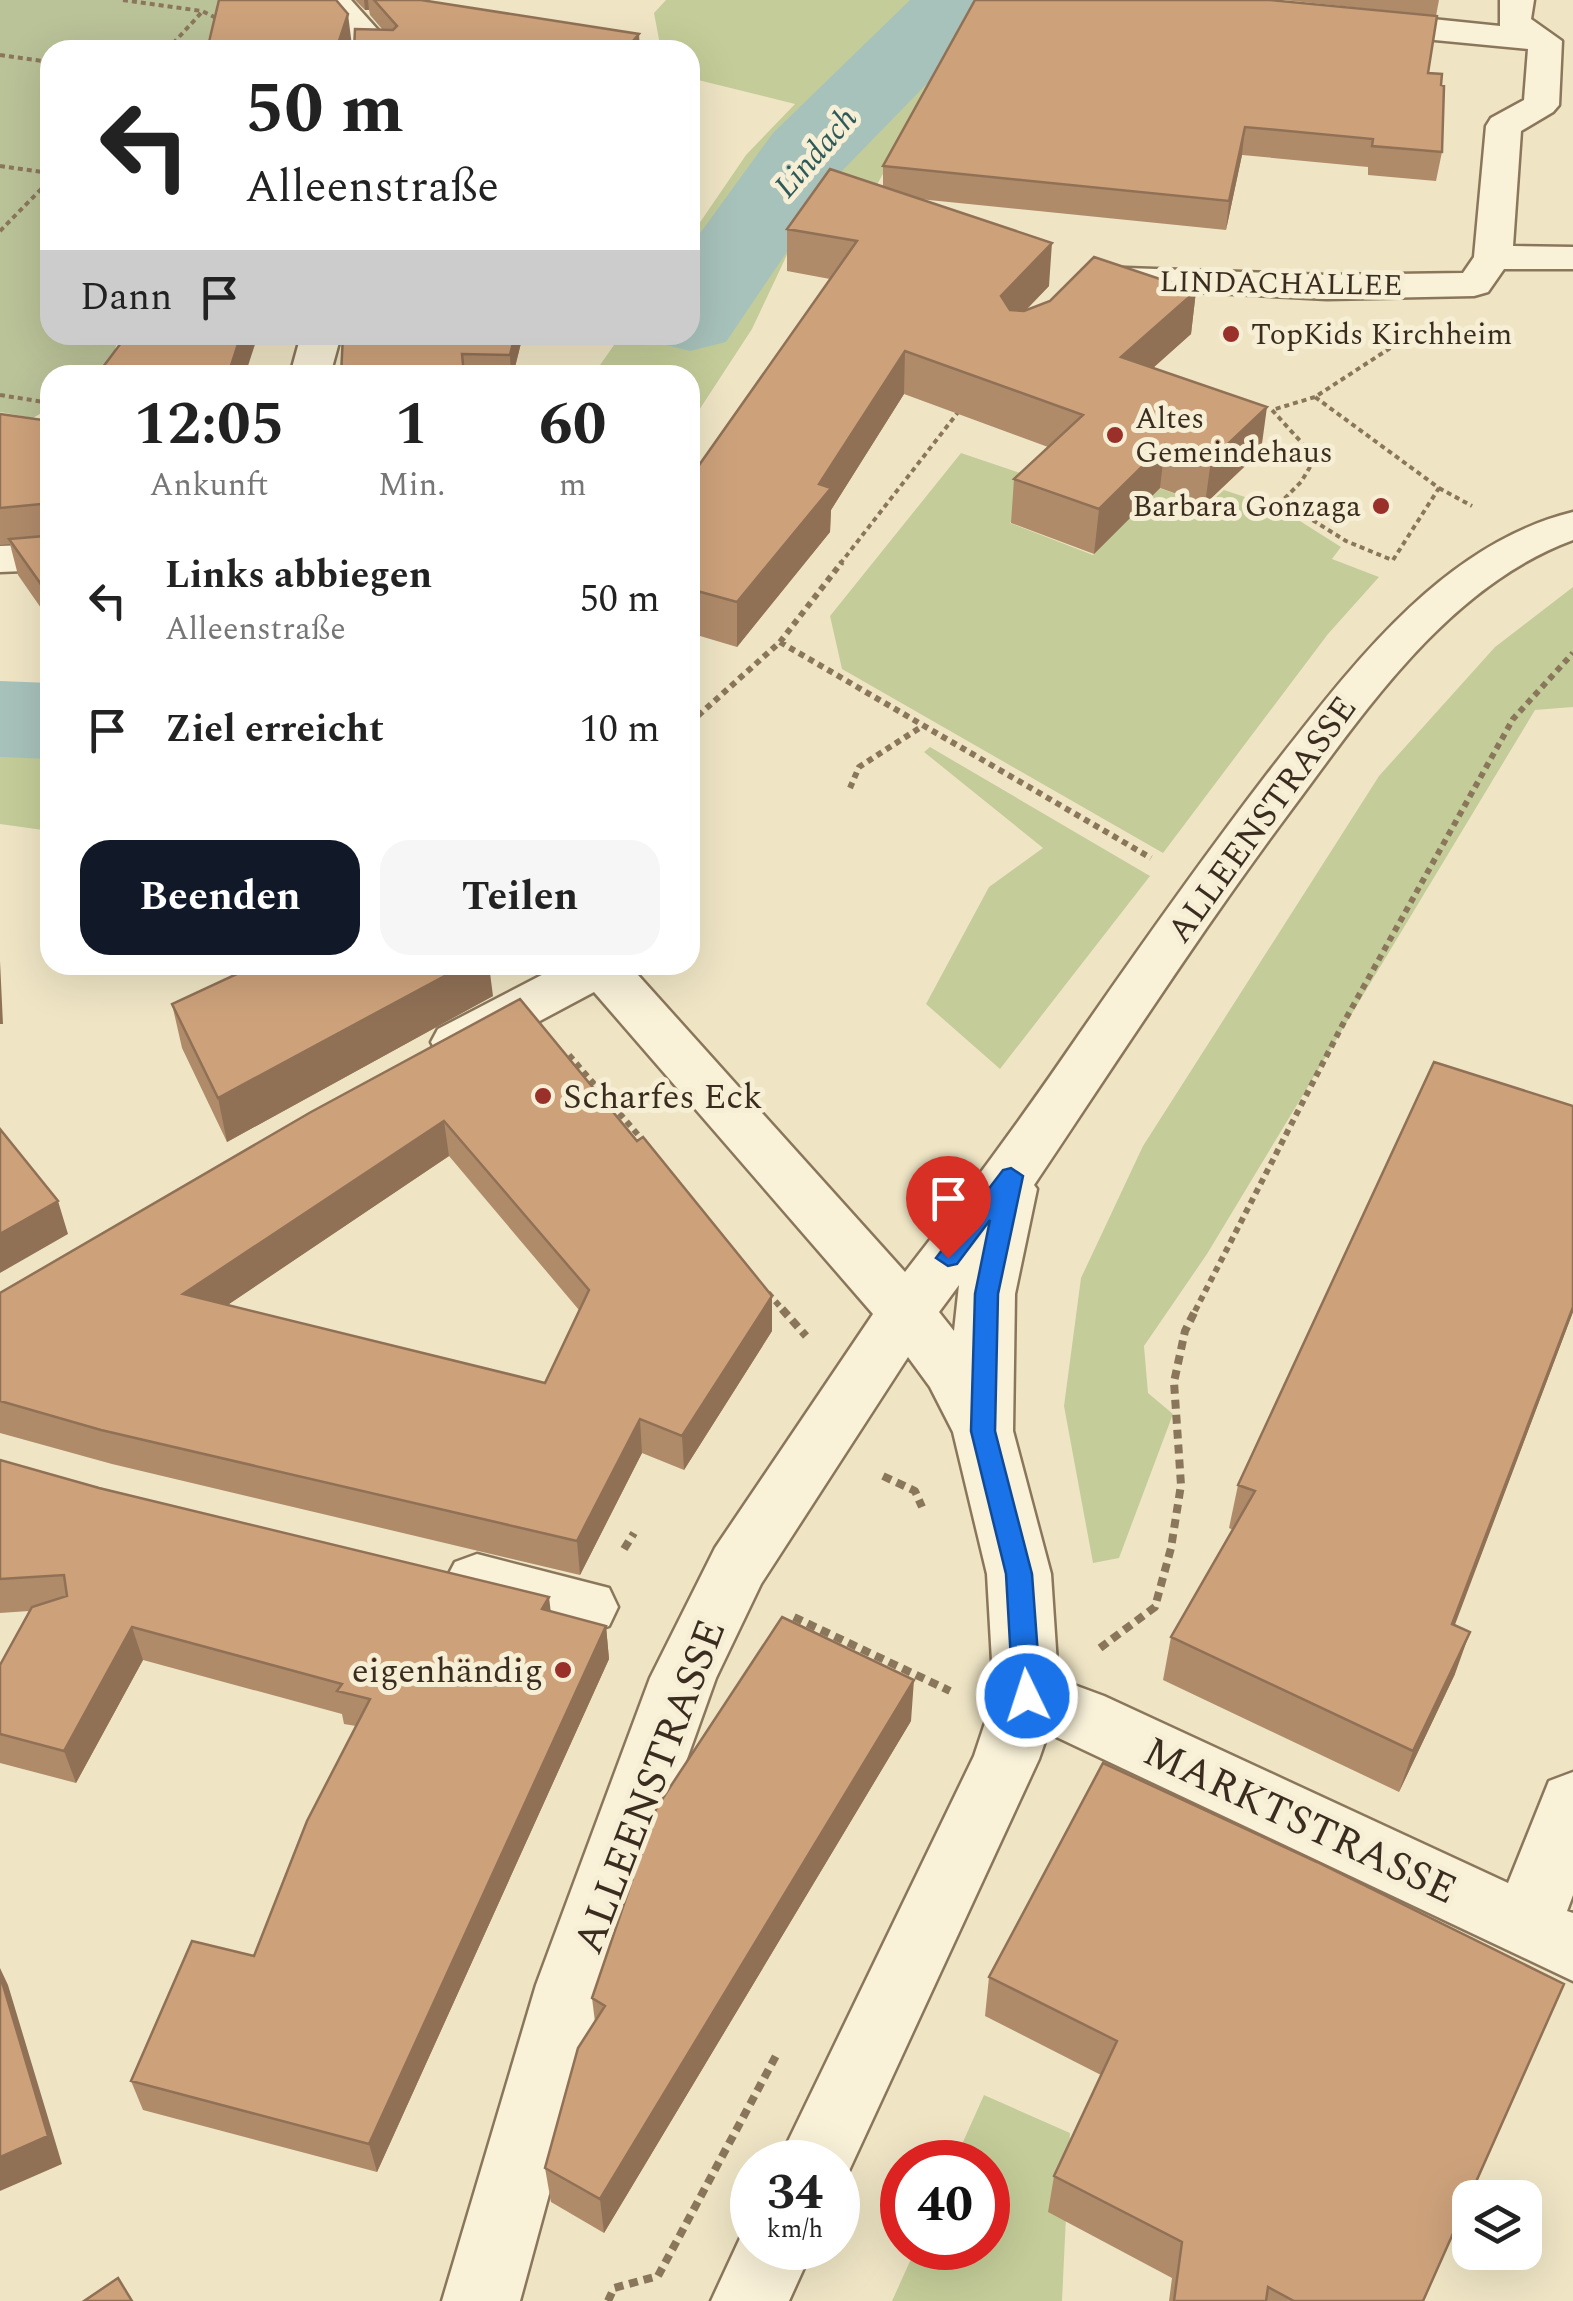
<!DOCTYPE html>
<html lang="de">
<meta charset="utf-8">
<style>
body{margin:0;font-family:Spectral,serif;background:#f6f6f6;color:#222;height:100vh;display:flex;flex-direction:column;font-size:38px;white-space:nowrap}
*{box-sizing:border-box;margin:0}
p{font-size:32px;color:#767676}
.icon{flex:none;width:55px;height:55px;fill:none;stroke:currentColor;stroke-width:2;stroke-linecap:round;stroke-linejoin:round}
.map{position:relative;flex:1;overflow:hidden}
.drawer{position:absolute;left:40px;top:365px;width:660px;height:610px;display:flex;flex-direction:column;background:#fff;border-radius:30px;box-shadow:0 10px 40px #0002}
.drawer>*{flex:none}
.guide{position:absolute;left:40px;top:40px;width:660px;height:305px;border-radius:30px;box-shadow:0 10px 40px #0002;background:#fff;color:#222;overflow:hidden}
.buttons{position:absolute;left:1452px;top:2180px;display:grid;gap:20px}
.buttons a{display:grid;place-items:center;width:90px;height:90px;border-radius:20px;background:#fff;box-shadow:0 10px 40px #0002;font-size:50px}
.speed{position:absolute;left:730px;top:2140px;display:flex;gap:20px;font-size:50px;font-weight:700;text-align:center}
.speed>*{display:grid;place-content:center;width:130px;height:130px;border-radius:50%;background:#fff;box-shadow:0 10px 40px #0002;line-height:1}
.speed small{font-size:25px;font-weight:400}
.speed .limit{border:15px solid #d22;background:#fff;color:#111}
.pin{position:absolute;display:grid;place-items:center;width:85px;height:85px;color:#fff;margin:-102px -42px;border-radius:50% 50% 50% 0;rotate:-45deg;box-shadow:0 0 10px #0007}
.pin .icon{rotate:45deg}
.me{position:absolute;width:110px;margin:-55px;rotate:356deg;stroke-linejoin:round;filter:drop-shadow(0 0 8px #0008)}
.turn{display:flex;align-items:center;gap:35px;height:210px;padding:0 40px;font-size:45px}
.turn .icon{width:130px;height:130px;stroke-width:2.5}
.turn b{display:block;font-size:70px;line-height:85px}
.then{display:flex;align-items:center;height:95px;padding:0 40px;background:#0003;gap:20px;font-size:38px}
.eta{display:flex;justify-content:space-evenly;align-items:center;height:170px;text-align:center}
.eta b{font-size:60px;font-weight:700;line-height:70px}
.primary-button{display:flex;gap:20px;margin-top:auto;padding:20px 40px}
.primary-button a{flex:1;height:115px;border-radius:30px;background:#111827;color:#fff;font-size:40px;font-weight:700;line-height:115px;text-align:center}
.primary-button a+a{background:#f6f6f6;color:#222}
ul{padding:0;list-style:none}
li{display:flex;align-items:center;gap:30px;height:130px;padding:0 40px}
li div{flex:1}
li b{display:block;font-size:38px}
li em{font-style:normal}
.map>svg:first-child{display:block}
.green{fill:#c4cd99}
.cemetery{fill:#bac298}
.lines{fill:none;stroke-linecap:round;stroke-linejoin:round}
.river{fill:#a7c2bb;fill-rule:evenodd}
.minor-casing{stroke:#8a775b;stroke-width:5}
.path-far2{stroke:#8a775b;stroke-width:4;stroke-dasharray:5 4;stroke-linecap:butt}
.path-far1{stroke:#8a775b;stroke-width:6;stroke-dasharray:6 5;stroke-linecap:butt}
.path{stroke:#8a775b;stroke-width:8;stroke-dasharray:9 6;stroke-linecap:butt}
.minor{fill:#f9f1d8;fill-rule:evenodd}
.wall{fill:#b08b6a;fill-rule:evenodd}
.shaded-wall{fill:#907156}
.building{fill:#cda27b;stroke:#907156;stroke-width:2.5;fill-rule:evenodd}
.route{fill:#1a73e8;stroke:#114b97;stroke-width:2.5}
.poi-dot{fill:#99302a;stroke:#f6eed5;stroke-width:4}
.labels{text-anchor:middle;stroke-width:10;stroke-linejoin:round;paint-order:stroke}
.far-street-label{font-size:30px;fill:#3a2d1f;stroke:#f6eed5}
.far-poi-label{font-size:30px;fill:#3a2d1f;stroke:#f6eed5;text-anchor:start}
.far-water-label{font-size:32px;font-style:italic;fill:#2e5a59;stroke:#f6eed5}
.street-label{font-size:35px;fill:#3a2d1f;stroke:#f6eed5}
.poi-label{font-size:35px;fill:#3a2d1f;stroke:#f6eed5;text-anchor:start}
.near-street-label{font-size:42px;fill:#3a2d1f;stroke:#f6eed5}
</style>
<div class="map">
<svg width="1573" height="2301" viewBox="0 0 1573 2301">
<rect width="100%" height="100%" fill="#efe5c5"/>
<!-- green -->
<path class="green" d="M666,0h316l-120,211 -51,-7 -59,125 -62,95v-49h-97l28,-40h69v-98l56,-82 49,-51 -105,-26v-28h-29l-7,-37z
M961,453l89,30 -40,40 83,32 66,-67 48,17 17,-15 57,19 60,38 -9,12 47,18 -51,57 -165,219 -321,-184 -12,-53z
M1573,587v120l-38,3 -328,544 -63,92 4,47 25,21 -54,144 -26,5 -29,-157 17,-128 62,-132 236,-370 116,-129z
M0,687l50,4v140l-50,-7z
M930,747l220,129 -150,193 -74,-65 63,-117 54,-39 -119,-96z
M984,2095l86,38 -8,168h-170l24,-53h72v-86h-34z"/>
<!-- cemetery -->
<path class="cemetery" d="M0,0h220l-15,50h-155v285h69l-11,39 -58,1v33l-17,10 -33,-6z"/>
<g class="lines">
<!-- river -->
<path class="river" d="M910,0h94l-13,18 -150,154 -115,170 -36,9 -36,-9 -5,-7h41v-88l83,-114z
M0,681l50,2v76l-50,-2z"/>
<!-- minor casing -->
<g class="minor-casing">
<path id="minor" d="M316,0h35l45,50h-36z
M1214,0h34l252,26v-26h34l-3,19 31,22 -3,64 -6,7 -32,19 -8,115 60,1v22h-69l-16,23 -14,4 -147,3 -244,-13 -5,-8 5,-8 14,-3 230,8 136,-2 11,-16 12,-131 5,-8 33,-18 4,-51 -301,-29 -12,-3 -5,-7z
M301,335h40l-11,40h-40z
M1573,512v28c-124,46 -205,167 -281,269 -91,122 -173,249 -258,376l3,4 -22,105 -2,137 38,143 7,105 46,17 404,187 41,-102 24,-9v123l-6,16 6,2v68l-525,-248 -9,26 -198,429 -3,2v-28h-60l196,-406 20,-60 -7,-122 -34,-142 -23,-45 -22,-30 -147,227 -45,94 -110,307 -86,316h-78l94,-316 114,-307 65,-130 158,-234 -279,-322 -118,63 -19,6 -19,-6 -7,-13 7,-13 123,-64h68l276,307c61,-78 119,-157 175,-239 61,-88 122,-174 187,-259 81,-103 172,-229 306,-262zM959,1285l-5,46 -15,-19z
M50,544v26l-50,2v-26z
M477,1554l132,34 9,19 -9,19 -23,8 -131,-34 -10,-19 10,-19z
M752,2219v29h61l-24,53h-78l37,-80z"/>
</g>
<!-- path-far2 -->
<path class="path-far2" d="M123,0l79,11 20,10
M167,50l35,-38
M0,55l50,7
M0,166l50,7
M0,231l50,-51
M0,395l50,8
M1315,397l-43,13 30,33 11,19 -12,20 -19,19 64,40 46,19
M1439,488l33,18
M1393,560l46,-72 -124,-91 83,-54
M840,564l119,-153"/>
<!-- path-far1 -->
<path class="path-far1" d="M780,642l371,216
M690,723l90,-81 62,-80
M850,788l9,-21 62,-40
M569,1055l77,89
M768,1293l16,18
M1195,1311l149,-289 169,-303 60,-66"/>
<!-- path -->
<path class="path" d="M782,1309l24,27
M883,1476l32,15 7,16
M624,1549l10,-16
M794,1617l156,74
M1100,1648l55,-41 16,-59 10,-63 -7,-103 11,-51 11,-22
M608,2301l6,-13 44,-12 120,-224"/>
<!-- minor -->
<use href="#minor" class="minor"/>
</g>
<!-- wall -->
<path class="wall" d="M355,0h66l218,34 -257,-5 -12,-14 -1,-5h-4z
M1284,0h155l-3,16z
M1428,73l14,79 -6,29 -68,-6v-8l-126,-12 -16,75 -307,-31 130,87 -23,24 170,-19 -5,43 -38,34 108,83 -56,53 -45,-16 -66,66 -83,-31 3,-44 34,-32 -144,-53 -73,116 -1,22 -93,115 -47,-14v-156l140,-198 -43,-8v-42l96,-42v-21z
M523,335l-10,40h-172z
M0,414l50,7v200l-32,-46 -8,-31 -10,1z
M493,996l-266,146 -45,-94 -10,-44z
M520,999l117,142 135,155v35l-88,139 -42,-17 -62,122 -468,-111 -112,-31v-140zM449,1156l130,154 -34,73 -318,-78z
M1573,1106v206l-119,313 1,49 -56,118 -236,-112 8,-43 62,-107 -4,-2 9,-43z
M0,1460l606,166 3,33 -232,513 -234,-62 -12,-29 123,-125 102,-230 -12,-2 -2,-10 -199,-54 -67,123 -76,-20v-98l29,-54 -29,2z
M911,1721l-307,512 -53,-31 -6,-34 50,-146 -3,-24z
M1103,1763l320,538h-254l3,-23 -124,-66 6,-36 47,-101 -116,-59 4,-39z"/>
<!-- shaded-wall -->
<path class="shaded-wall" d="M364,0h4l1,10h-4z
M348,14l4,32 -1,4h-15z
M639,34l1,16h-15z
M1245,127l-3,28 -16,75 3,-29z
M1052,243l-3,43 -51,53 3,-43z
M1196,291l-5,43 -74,66 4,-43z
M241,335h17l-13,40h-17z
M515,335h8l-10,40h-2l-1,-20z
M905,351l-1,43 -73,116 -1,22 -93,115v-45z
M1267,407l-6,44 -56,53 6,-44z
M1165,444l-5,44 -66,66 5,-45z
M0,961l3,63h-3z
M465,965h24l4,31 -266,146 -9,-44z
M444,1121l5,35 -257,173 -9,-35z
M58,1201l10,33 -68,39v-39z
M772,1296v35l-88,139 -2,-34z
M1573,1307v5l-134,355 13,-43z
M640,1419l2,34 -62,122 -3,-34z
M549,1597l4,33 -11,-21z
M606,1626l3,33 -232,513 -8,-28z
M132,1627l11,33 -67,123 -12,-32z
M1470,1632l-15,42 -56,118 14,-41z
M914,1680l-3,41 -307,512 -4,-34z
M0,1968l8,17 54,179 -62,27z"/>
<!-- building -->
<path class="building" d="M219,0h117l12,14 -12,36h-129z
M374,0h47l218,34 -14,16h-271l1,-21 38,1 4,-4z
M975,0h294l168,16 -9,57 14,1 -1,11 3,1 -2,66 -70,-6 1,-7 -128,-12 -16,74 -346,-35z
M830,169l222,74 -51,53 9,14 14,1 26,-10 44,-44 102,34 -75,66 146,50 -56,53 -46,-16 -66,65 -85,-30 69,-64 -178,-64 -86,133 12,4 -94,114 -47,-13v-111l167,-237 -70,-12z
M124,335h117l-13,40h-131l24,-32z
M343,335h172l-5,20 -48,-1 2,21h-123z
M0,414l50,7v176l-41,-58 35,-3 1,-28 -4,-4 -41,4z
M256,965h209l-247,133 -46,-94z
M520,999l117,142 6,-4 129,159 -90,140 -42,-17 -63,122 -476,-111 -101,-29v-108l311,-181zM444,1121l145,169 -44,93 -362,-89z
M1434,1062l139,44v201l-121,317 18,8 -57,119 -242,-114 84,-146 -17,-6z
M0,1129l58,72 -58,33z
M0,1460l99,28 450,109 -7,12 64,17 -237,518 -238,-63 61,-140 62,15 53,-135 63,-122 -33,-8 5,-7 -210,-57 -68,124 -64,-17v-69l32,-58 35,-11 -3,-21 -64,4z
M782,1617l132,63 -314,519 -55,-31 33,-120 27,-42 -13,-8 65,-191z
M1103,1763l214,99 247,122 -141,317h-129l-26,-14 -2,14h-92l8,-59 -128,-66 63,-135 -128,-64z
M0,1975l48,161 -48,21z
M118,2278l14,23h-48z"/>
<!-- route -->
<path class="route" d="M1011,1168l12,8 -25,118 -3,137 37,143 9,122 -4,9 -10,3 -10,-3 -4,-9 -7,-122 -35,-143 4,-137 15,-74 -33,44 -9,2 -12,-8 67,-88z"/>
<!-- markers -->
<g class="poi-dot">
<circle cx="1231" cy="334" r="10"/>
<circle cx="1115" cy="435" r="10"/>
<circle cx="1381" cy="506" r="10"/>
<circle cx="543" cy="1096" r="10"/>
<circle cx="563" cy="1670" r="10"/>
</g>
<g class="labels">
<!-- far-street labels -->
<g class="far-street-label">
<text transform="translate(1281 283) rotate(1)" y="10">LINDACHALLEE</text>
</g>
<!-- far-poi labels -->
<g class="far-poi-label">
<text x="1251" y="344">TopKids Kirchheim</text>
<text x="1135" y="428">Altes<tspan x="1135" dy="34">Gemeindehaus</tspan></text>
<text x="1361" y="516" text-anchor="end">Barbara Gonzaga</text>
</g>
<!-- far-water labels -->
<g class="far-water-label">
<text transform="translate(815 152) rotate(-49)" y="11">Lindach</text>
</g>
<!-- street labels -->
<g class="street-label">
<text transform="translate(1261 819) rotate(-54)" y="12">ALLEENSTRASSE</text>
</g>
<!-- poi labels -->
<g class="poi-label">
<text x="563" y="1108">Scharfes Eck</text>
<text x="543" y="1682" text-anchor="end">eigenhändig</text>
</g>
<!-- near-street labels -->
<g class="near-street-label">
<text transform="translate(648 1786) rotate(-69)" y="15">ALLEENSTRASSE</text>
<text transform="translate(1301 1819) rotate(25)" y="15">MARKTSTRASSE</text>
</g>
</g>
</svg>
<div class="buttons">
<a><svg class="icon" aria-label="layers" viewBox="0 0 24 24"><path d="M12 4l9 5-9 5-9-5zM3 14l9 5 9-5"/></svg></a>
</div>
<div class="speed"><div>34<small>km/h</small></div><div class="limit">40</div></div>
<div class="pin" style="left:948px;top:1258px;background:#d93025"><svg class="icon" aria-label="arrive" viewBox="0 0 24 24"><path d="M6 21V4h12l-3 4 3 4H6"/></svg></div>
<svg class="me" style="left:1027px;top:1696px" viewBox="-20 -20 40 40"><circle r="17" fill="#1a73e8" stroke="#fff" stroke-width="3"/><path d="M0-11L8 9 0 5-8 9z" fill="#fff"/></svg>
<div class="guide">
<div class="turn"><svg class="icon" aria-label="left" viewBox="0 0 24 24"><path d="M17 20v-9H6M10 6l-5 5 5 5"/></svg><div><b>50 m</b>Alleenstraße</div></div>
<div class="then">Dann<svg class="icon" aria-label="arrive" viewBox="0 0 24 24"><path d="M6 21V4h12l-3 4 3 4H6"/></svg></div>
</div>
<section class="drawer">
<div class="eta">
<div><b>12:05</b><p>Ankunft</p></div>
<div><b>1</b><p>Min.</p></div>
<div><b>60</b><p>m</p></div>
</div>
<ul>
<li><svg class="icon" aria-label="left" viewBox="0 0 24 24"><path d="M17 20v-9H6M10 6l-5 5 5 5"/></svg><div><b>Links abbiegen</b><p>Alleenstraße</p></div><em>50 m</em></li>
<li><svg class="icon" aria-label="arrive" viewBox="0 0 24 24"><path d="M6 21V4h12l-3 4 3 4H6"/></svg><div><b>Ziel erreicht</b></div><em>10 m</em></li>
</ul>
<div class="primary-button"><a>Beenden</a><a>Teilen</a></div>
</section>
</div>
